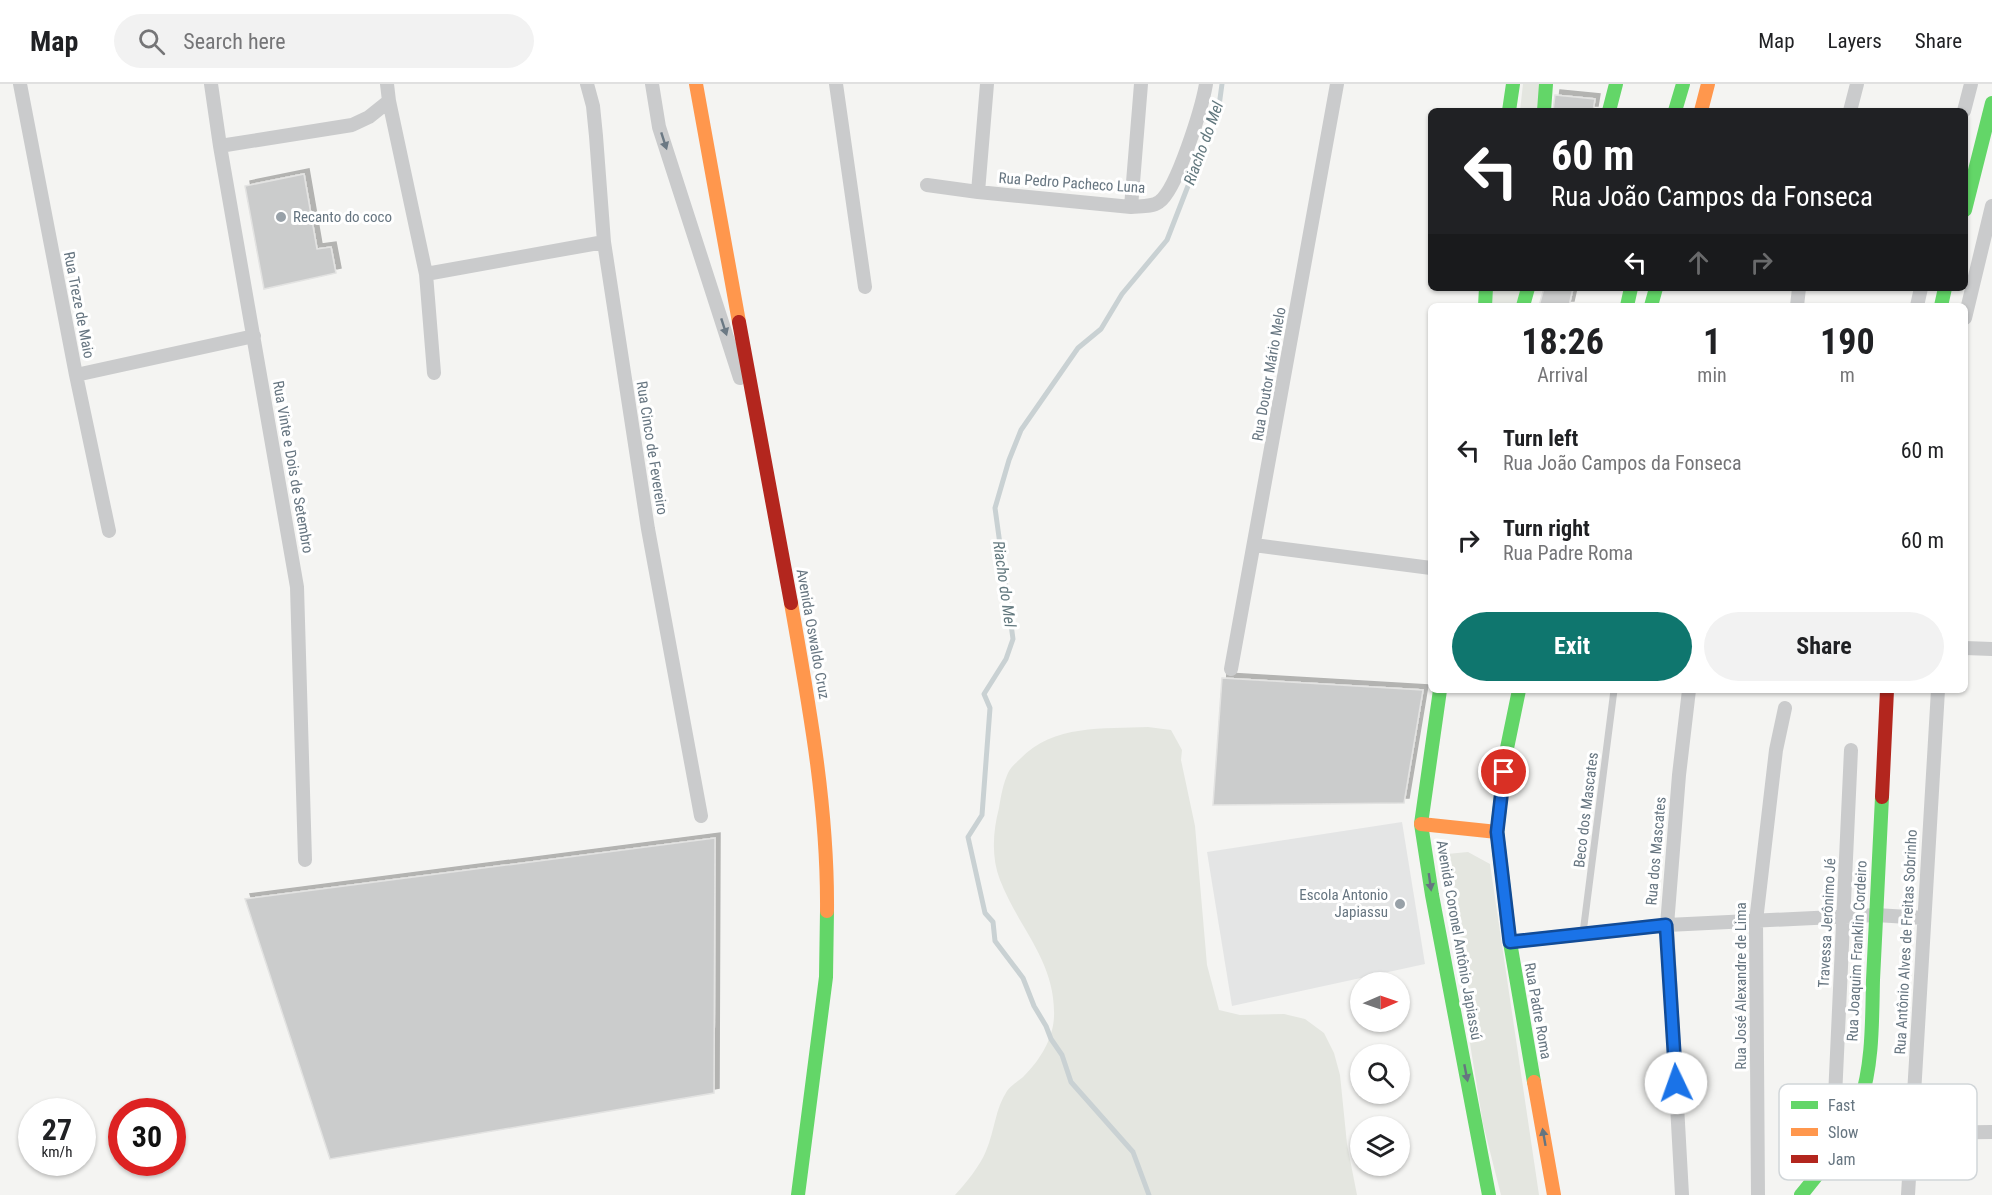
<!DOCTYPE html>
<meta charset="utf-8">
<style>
body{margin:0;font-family:"Roboto Condensed",sans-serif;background:#f2f2f2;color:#202124;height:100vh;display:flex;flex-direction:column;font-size:22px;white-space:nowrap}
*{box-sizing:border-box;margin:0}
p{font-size:20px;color:#757577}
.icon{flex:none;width:33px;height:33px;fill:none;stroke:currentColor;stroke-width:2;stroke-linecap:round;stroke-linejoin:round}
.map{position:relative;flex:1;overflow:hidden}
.side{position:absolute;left:1428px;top:219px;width:540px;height:390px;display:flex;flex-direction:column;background:#fff;border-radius:9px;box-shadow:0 2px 4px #0004}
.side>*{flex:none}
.top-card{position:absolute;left:1428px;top:24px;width:540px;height:183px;border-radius:9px;box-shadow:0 2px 4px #0004;background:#202124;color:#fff;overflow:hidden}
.needle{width:39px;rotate:88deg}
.buttons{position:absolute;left:1350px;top:888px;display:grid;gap:12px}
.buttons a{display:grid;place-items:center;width:60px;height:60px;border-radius:50%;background:#fff;box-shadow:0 2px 4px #0004;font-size:30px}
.speed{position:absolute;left:18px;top:1014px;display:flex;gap:12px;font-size:30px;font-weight:700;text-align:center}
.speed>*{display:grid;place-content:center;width:78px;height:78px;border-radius:50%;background:#fff;box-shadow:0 2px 4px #0004;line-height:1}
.speed small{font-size:15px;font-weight:400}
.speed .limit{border:9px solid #d22;background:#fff;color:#111}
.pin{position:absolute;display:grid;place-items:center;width:51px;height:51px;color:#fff;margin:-26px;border:3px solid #fff;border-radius:50%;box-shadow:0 2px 6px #0007}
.me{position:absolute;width:66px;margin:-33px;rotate:357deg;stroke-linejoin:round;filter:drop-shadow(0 0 4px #0008)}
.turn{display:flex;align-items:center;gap:21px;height:126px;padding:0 24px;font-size:27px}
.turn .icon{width:78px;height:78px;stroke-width:2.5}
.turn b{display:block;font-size:42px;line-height:51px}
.lanes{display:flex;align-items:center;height:57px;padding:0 24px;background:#0003;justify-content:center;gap:30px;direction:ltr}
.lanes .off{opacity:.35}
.eta{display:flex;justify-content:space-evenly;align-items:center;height:102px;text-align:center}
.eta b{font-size:36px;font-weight:700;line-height:42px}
.button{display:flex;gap:12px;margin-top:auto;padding:12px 24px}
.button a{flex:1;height:69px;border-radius:36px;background:#0f766e;color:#fff;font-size:24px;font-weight:700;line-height:69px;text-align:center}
.button a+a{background:#f2f2f2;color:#202124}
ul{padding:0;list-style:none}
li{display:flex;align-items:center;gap:18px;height:90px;padding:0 24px}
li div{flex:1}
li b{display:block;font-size:22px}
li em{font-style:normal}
header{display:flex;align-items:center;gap:36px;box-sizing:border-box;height:84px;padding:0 30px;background:#fff;border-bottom:2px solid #e0e0e0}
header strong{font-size:28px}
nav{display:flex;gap:33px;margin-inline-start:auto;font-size:21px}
.search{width:420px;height:54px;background:#f2f2f2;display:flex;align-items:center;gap:15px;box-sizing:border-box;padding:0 21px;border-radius:33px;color:#757577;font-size:22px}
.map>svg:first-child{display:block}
.built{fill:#e4e5e5}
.green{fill:#e4e6e0}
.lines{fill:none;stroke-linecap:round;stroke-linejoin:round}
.stream{stroke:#c9d1d3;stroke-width:5}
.building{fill:#cbcccc;stroke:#e3e3e2;stroke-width:1.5;filter:url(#shadow)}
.lane{stroke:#cacbcc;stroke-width:7}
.street{stroke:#cacbcc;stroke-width:14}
.fast{stroke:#63d668;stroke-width:14}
.slow{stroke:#ff974d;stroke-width:14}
.jam{stroke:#b3261e;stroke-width:14}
.oneway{fill:#6b7984}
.oneway2{fill:#667580}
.route-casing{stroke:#114b97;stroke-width:15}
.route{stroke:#1a73e8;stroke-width:10}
.poi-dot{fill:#98a1a8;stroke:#fff;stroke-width:2}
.labels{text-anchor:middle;stroke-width:6;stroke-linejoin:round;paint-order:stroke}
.street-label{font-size:15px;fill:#667580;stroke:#fff}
.poi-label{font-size:15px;fill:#667580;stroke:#fff;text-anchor:start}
.water-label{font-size:16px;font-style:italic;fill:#61777d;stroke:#fff}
.key{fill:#fff;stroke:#d1d6d9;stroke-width:1.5}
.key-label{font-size:16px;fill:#667580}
</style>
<header>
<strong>Map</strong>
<div class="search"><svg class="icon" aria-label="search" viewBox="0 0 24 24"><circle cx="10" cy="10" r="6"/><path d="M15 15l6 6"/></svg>Search here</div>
<nav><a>Map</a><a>Layers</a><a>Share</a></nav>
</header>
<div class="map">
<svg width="1992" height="1111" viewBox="0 0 1992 1111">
<defs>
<filter id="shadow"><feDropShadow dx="5" dy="-5" stdDeviation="0" flood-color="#0004"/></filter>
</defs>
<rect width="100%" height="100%" fill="#f4f4f2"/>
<!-- built -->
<path class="built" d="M1402,738l23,142 -193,42 -25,-154z"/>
<!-- green -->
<path class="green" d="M1523,0h17l-2,27h-18z
M1493,204h28l-5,18h-25z
M1148,643l23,3 11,20 -1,10 14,66 12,139 12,45 21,5 44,-1 21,5 19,14 10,20 6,22 7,69 10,51h-402c11,-12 25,-29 31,-44 9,-21 9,-42 21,-60 4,-6 12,-10 17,-15 16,-16 29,-37 30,-59 2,-56 -35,-88 -54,-137 -9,-23 -7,-49 -1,-72 2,-12 4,-24 9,-35 2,-5 8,-10 12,-14 33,-35 84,-30 128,-32z
M1468,768l22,12 49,331h-38l-18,-71 -41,-254 5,-16z"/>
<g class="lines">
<!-- stream -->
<path class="stream" d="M1149,1111l-16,-43 -62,-70 -9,-27 -11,-16 -5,-13 -12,-20 -11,-28 -28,-37 -2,-19 -8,-9 -17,-76 14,-22 8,-107 -6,-14 22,-35 7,-20 -18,-131 14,-48 12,-30 57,-82 23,-19 21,-35 45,-54 52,-134 3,-22"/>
</g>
<!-- building -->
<path class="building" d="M1555,11l40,4 -2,12h-40z
M304,90l13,75 14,-2 5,26 -72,16 -19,-103z
M1544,204h29l-4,18h-30z
M1222,594l201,12 -19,113 -191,2z
M715,754l-1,255 -384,66 -85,-260z"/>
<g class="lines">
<!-- lane -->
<path class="lane" d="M1583,849l31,-243"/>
<!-- street -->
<path class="street" d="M20,0l56,291 33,156
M211,0l9,62 77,441 8,273
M387,0l2,17 37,173 8,99
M587,0l6,22 3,30 8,106 44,287 53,287
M652,0l7,43 81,251
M836,0l29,203
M1850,27l7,-27
M1964,27l7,-27
M220,62l132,-21 17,-8 20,-16
M927,101l51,7 153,15c9,-1 21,0 28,-5 18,-12 43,-95 47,-118
M978,108l9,-108
M1131,123l10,-123
M426,190l178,-32
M1797,222l2,-18
M1917,222l4,-18
M1965,234l27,-112
M76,291l178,-39
M1254,461l177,23
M1965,564l27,1
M1231,585l106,-585
M1510,858l157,-17 209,-10 48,3
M1835,1013l16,-347
M1855,1033l57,16 80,-1
M1682,1111l-15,-270 12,-150 10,-85
M1758,1111l-2,-274 20,-171 9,-42
M1908,1111l30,-505"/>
<!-- fast -->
<path class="fast" d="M1509,27l4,-27
M1544,27l2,-27
M1609,27l7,-27
M1675,27l8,-27
M1965,126l27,-107
M1485,222l1,-18
M1523,222l5,-18
M1627,222l4,-18
M1651,222l5,-18
M1941,222l4,-18
M1440,606l-19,134 11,71 57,300
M1519,606l-13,63 -9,79 13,110 24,140
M798,1111l28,-218 1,-66
M1801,1111c23,-28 47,-57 59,-92 13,-39 12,-83 13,-123 3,-61 6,-122 9,-183"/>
<!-- slow -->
<path class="slow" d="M696,0l43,238
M1701,27l7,-27
M791,519c18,102 37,204 36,308
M1421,740l76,8
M1534,998l20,113"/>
<!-- jam -->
<path class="jam" d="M739,238l52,281
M1882,713l5,-107"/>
</g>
<!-- one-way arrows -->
<defs><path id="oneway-solid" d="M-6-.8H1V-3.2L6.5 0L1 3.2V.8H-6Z" transform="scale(1.5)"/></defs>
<g class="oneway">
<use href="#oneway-solid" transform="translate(664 57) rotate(72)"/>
<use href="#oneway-solid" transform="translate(724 243) rotate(72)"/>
</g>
<g class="oneway2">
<use href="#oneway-solid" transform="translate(1430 798) rotate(82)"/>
<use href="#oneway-solid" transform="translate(1466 989) rotate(79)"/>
<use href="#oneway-solid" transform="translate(1544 1053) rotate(-100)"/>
</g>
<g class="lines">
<!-- route casing -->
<g class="route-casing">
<path id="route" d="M1504,688l-7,60 13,110 156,-17 10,158"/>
</g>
<!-- route -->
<use href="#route" class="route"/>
</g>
<!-- markers -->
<g class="poi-dot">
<circle cx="281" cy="133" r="6"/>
<circle cx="1400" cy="820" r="6"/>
</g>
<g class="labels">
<!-- street labels -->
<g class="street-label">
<text transform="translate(1072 99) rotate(4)" y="5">Rua Pedro Pacheco Luna</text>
<text transform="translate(79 221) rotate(79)" y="5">Rua Treze de Maio</text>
<text transform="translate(1269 290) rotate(-80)" y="5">Rua Doutor Mário Melo</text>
<text transform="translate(652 364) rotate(81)" y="5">Rua Cinco de Fevereiro</text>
<text transform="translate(293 383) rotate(80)" y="5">Rua Vinte e Dois de Setembro</text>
<text transform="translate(813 550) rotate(80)" y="5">Avenida Oswaldo Cruz</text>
<text transform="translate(1586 726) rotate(-83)" y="5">Beco dos Mascates</text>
<text transform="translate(1656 767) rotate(-85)" y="5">Rua dos Mascates</text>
<text transform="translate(1827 839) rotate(-87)" y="5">Travessa Jerônimo Jé</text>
<text transform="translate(1459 856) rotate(80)" y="5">Avenida Coronel Antônio Japiassú</text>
<text transform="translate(1906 858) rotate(-87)" y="5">Rua Antônio Alves de Freitas Sobrinho</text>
<text transform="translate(1857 867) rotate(-87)" y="5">Rua Joaquim Franklin Cordeiro</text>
<text transform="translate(1741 902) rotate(-90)" y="5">Rua José Alexandre de Lima</text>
<text transform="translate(1538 927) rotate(80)" y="5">Rua Padre Roma</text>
</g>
<!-- poi labels -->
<g class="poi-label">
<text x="293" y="138">Recanto do coco</text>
<text x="1388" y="816" text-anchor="end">Escola Antonio<tspan x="1388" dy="17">Japiassu</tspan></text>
</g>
<!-- water labels -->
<g class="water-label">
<text transform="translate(1203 59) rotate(-70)" y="6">Riacho do Mel</text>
<text transform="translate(1005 500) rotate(82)" y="6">Riacho do Mel</text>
</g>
</g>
<!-- legend -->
<rect x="1779" y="1000" width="198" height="96" rx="9" class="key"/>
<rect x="1791" y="1017" width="27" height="8" fill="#63d668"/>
<rect x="1791" y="1044" width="27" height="8" fill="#ff974d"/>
<rect x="1791" y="1071" width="27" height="8" fill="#b3261e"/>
<g class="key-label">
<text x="1828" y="1027">Fast</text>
<text x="1828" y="1054">Slow</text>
<text x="1828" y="1081">Jam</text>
</g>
</svg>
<div class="buttons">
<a><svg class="needle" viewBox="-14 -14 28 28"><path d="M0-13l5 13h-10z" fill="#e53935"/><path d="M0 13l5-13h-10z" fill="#757577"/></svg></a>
<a><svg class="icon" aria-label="search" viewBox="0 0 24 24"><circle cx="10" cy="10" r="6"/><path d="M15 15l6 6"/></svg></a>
<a><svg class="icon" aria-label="layers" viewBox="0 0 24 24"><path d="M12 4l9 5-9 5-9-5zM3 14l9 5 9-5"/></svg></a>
</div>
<div class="speed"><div>27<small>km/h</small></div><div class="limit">30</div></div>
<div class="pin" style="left:1504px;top:688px;background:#d93025"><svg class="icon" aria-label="arrive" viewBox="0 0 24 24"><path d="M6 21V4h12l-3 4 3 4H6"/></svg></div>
<svg class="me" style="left:1676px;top:999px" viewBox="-20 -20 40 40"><circle r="19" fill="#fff"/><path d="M0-13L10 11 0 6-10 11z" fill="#1a73e8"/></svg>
<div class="top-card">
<div class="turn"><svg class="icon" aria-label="left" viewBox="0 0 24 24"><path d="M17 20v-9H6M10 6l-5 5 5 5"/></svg><div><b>60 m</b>Rua João Campos da Fonseca</div></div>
<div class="lanes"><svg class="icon" aria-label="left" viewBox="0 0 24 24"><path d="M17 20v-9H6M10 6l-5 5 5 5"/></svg><svg class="icon off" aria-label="ahead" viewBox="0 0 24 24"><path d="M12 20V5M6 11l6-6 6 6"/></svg><svg class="icon off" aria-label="right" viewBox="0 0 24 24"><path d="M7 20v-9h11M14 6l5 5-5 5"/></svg></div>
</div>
<section class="side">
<div class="eta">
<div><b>18:26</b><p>Arrival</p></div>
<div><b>1</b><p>min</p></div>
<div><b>190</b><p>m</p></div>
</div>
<ul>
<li><svg class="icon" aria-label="left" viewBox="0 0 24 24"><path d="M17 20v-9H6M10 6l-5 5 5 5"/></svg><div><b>Turn left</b><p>Rua João Campos da Fonseca</p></div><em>60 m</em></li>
<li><svg class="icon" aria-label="right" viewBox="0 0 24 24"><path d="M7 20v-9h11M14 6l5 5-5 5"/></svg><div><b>Turn right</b><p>Rua Padre Roma</p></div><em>60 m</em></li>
</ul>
<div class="button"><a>Exit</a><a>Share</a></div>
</section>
</div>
